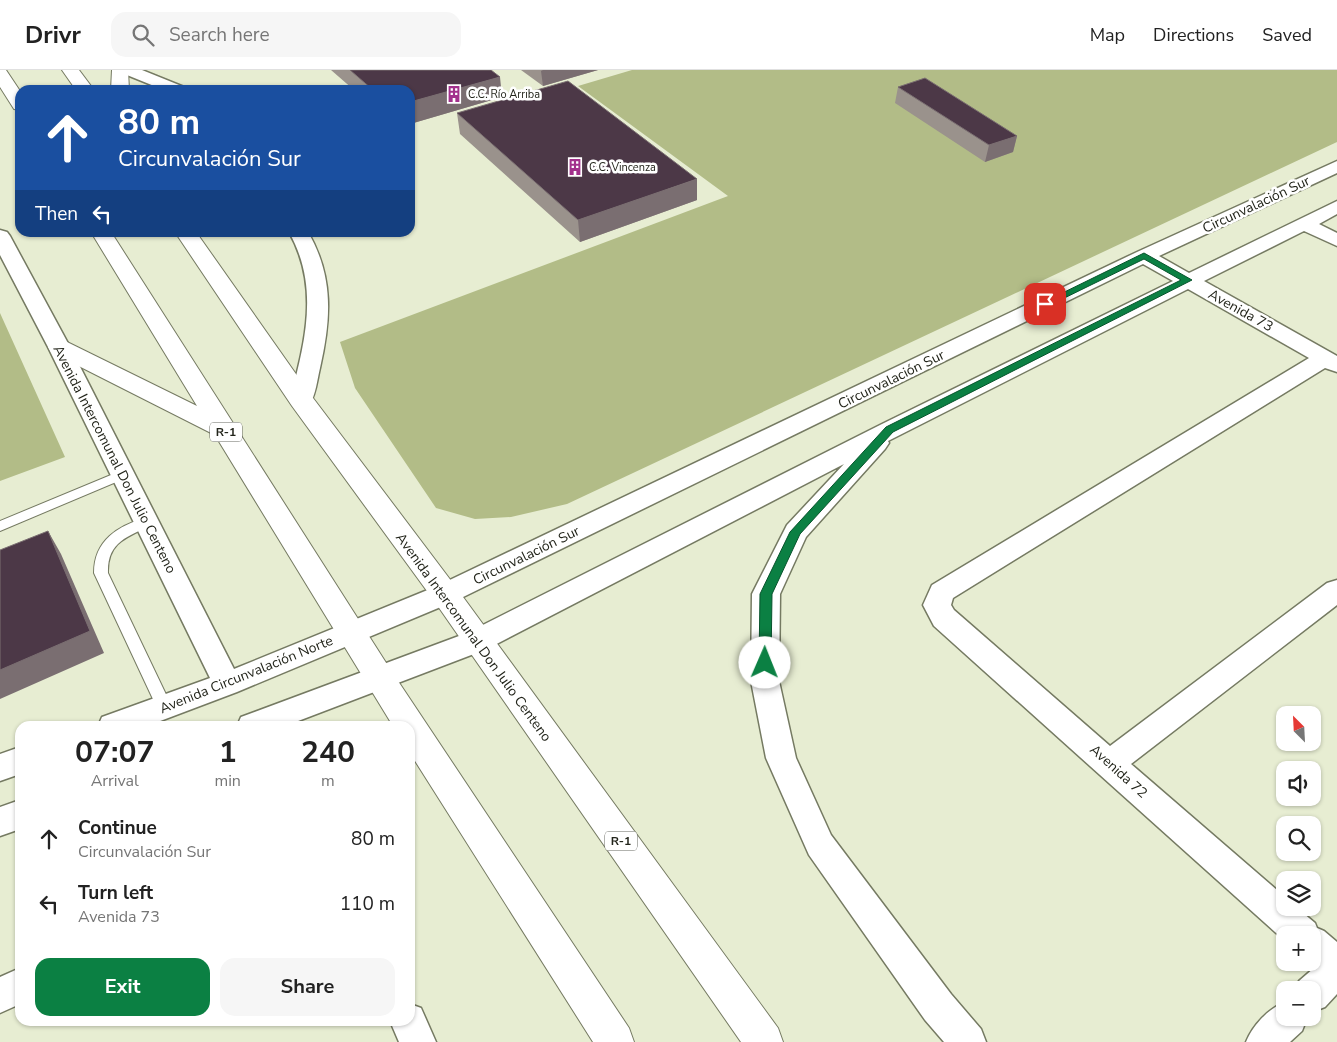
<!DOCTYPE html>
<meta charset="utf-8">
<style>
body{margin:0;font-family:"Nunito Sans",sans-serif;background:#f6f6f6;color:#222;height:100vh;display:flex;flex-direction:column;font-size:19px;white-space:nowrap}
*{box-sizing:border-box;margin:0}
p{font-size:16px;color:#767676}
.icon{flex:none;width:28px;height:28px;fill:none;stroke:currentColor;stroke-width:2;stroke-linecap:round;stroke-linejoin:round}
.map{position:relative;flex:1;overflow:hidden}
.side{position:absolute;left:15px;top:651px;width:400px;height:305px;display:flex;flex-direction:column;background:#fff;border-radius:15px;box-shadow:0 1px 4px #0004}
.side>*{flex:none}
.hud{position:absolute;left:15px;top:15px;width:400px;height:152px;border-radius:15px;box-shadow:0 1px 4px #0004;background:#1a4fa0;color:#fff;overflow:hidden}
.needle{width:32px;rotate:336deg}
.controls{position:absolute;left:1276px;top:636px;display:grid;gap:10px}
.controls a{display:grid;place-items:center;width:45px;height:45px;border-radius:10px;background:#fff;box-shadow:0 1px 4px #0004;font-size:25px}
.pin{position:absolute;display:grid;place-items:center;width:42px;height:42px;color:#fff;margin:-21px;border-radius:10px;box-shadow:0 2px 8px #0006}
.me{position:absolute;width:55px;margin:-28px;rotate:1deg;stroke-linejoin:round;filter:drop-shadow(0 0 4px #0008)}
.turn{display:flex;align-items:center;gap:18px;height:105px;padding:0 20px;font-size:22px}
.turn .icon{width:65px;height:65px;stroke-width:2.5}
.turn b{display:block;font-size:35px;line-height:42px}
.then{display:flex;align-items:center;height:48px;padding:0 20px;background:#0003;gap:10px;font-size:19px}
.eta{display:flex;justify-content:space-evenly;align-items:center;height:85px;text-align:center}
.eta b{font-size:30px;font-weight:700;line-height:35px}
.primary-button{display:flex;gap:10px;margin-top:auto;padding:10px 20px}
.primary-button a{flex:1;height:58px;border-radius:15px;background:#0b8043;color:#fff;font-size:20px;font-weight:700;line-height:58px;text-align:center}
.primary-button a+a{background:#f6f6f6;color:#222}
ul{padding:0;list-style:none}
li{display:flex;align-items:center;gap:15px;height:65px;padding:0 20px}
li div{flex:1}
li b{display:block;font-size:19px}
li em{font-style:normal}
header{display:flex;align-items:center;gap:30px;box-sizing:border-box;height:70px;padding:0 25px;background:#fff;border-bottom:1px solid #e0e0e0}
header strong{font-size:24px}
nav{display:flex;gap:28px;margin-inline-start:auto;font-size:18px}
.search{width:350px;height:45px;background:#f6f6f6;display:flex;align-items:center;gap:12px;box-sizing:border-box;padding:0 18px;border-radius:15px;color:#767676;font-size:19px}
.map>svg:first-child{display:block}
.green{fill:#b2bc87}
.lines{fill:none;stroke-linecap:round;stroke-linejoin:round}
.lane-casing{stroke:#757a62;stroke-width:2}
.street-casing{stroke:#757a62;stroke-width:3}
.primary-casing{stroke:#757a62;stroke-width:2}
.lane{fill:#fff;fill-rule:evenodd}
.street{fill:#fff;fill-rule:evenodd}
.primary{fill:#fff;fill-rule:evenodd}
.wall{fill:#9a928c}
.shaded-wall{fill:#7a6e71}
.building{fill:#4c3847;stroke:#7a6e71}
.route{fill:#0b8043;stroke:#07532c}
.labels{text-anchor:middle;stroke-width:5;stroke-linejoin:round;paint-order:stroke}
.far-poi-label{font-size:11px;fill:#23251b;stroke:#fff;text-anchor:start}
.shield{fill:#fff;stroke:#65665f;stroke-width:1}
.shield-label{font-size:12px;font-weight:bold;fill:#23251b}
.street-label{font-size:14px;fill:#23251b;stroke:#fff}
</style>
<header>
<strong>Drivr</strong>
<div class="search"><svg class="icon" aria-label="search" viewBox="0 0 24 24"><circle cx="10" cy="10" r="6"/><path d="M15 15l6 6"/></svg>Search here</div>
<nav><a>Map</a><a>Directions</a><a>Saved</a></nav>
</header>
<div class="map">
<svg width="1337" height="972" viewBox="0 0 1337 972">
<rect width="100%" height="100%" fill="#e7edd2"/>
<!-- green -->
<path class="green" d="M632,0h705v72l-770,362 -56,13 -36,2 -39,-11 -81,-120 -15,-46 388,-146 -150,-110z
M0,243l65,144 -65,24z"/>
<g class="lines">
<!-- lane casing -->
<g class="lane-casing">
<path id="lane" d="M123,400l5,1 1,3 -1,3 -128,54v-10z
M147,447l5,2 2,3 -2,3c-25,12 -45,17 -44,48l64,134 -3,5 -5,1 -5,-1 -65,-139c0,-33 24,-47 53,-56z"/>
</g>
<!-- street casing -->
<g class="street-casing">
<path id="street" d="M120,0h22l42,17 2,3h-22l-42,-17z
M1337,91v12l-178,83 30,17 148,-72v13l-18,10 18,9v13l-33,-15 -100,50 133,75v16l-12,-4 -372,230 -2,7 3,5 156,136 217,-163 10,-3v25l-206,159 154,133v11h12l18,15 2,5 7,3 13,11v52l-12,13 -13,5v-22h-16l3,-9 15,-13 -6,-6h4v-27h-27v6l-351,-315 -11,-21 9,-20 377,-227 -121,-69 -300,152 1,2 -4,6 -79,88 -26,57 -1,87 17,77 35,77 120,159 30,35 5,13h-42l-19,-22 -116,-165 -43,-97 -15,-77 1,-87 35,-69 57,-61 -357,185 -202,77h-48l4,-9 226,-84 415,-209 291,-143 -30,-17 -688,337 -218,91 -90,34h-49l4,-9 108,-39 -162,-331 -48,-92v-25l7,2 3,4 60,111 164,322 201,-82 702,-335z
M289,162h19c26,45 23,87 12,136 -3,12 -4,27 -11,37l-8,2 -8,-2 -3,-5c15,-58 30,-113 -1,-168z
M20,677v27l-20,7v-27z
M20,730v29l-20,7v-29z
M20,898v36l-20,9v-36z
M1285,932v16h22l-5,13 -12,11h-44c7,-17 22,-33 39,-40z
M410,934l11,4 15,34h-37l-9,-21h20z"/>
</g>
<!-- primary casing -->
<g class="primary-casing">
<path id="primary" d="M0,0h6l14,21v19l-6,-1 -14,-22z
M62,0h17l15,20h-18z
M112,0h16l1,20h-18z
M91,162h20l279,437 239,359 5,14h-41l-183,-289v-27h-17l-178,-291 -164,-83 -3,-5 3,-5 8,-2 8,2 130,64z
M175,162h21l114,162 145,192 323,442 5,14h-42l-306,-440 -143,-196z"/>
</g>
<!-- lane -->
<use href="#lane" class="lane"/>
<!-- street -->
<use href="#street" class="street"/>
<!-- primary -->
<use href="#primary" class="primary"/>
</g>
<!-- wall -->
<path class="wall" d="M331,0h160l11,27 -92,27v-34h-56z
M521,0h77l-55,16z
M898,17l119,49 -4,16 -28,10 -90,-59z
M457,43l240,87 -117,42 -120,-108z"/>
<!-- shaded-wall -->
<path class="shaded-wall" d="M543,0h55l-55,16 -2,-15z
M500,7l2,20 -92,27v-22z
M1017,66l-4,16 -28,10 4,-17z
M697,109v21l-117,42 -2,-22z
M48,461l13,23 43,99 -104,46v-29z"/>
<!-- building -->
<path class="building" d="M350,0h141l9,7 -90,25v-12h-37z
M925,8l92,58 -28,9 -91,-58z
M568,11l129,98 -119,41 -121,-107z
M48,461l42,100 -90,39v-120z"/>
<!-- route -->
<path class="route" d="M1144,183l48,27 -299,152 -93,102 -28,60 -1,69 -2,4h-8l-2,-4 1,-69 30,-62 96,-105 295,-147 -37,-21 -96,47h-7l-1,-2z"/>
<!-- icons -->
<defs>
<g id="building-bare" transform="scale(1.35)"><path d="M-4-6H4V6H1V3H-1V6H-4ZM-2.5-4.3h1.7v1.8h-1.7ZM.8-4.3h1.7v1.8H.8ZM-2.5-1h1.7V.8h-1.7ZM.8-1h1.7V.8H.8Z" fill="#a2308c" stroke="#fff" stroke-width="2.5" paint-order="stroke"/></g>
</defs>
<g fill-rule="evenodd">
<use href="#building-bare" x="454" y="24"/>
<use href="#building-bare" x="575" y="97"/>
</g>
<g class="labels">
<!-- far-poi labels -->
<g class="far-poi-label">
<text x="468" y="28">C.C. Río Arriba</text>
<text x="589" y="101">C.C. Vincenza</text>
</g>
<!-- shield labels -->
<g class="shield">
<rect x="210" y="352.5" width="32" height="19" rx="4"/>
<rect x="605" y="761.5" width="32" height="19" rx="4"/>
</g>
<g class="shield-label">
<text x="226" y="366">R-1</text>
<text x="621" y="775">R-1</text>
</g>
<!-- street labels -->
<g class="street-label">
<text transform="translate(1256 134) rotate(-25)" y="5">Circunvalación Sur</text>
<text transform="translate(1241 240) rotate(29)" y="5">Avenida 73</text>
<text transform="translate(891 309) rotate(-26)" y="5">Circunvalación Sur</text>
<text transform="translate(115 389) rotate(63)" y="5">Avenida Intercomunal Don Julio Centeno</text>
<text transform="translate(526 485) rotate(-26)" y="5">Circunvalación Sur</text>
<text transform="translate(474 567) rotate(54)" y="5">Avenida Intercomunal Don Julio Centeno</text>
<text transform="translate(246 604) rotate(-22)" y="5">Avenida Circunvalación Norte</text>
<text transform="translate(1119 701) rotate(42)" y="5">Avenida 72</text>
</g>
</g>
</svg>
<div class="controls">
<a><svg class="needle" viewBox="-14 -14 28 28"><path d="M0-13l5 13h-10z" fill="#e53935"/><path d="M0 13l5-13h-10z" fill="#767676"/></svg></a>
<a><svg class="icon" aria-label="sound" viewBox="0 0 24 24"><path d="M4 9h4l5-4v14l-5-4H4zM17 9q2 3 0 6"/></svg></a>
<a><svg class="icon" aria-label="search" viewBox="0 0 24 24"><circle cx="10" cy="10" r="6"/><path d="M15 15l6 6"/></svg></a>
<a><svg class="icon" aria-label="layers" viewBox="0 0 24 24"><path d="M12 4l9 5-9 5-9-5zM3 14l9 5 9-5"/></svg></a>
<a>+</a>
<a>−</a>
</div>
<div class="pin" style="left:1045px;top:234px;background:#d93025"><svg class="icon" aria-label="arrive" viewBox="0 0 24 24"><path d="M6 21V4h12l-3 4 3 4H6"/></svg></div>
<svg class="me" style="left:765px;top:593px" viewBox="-20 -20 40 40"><circle r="19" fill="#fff"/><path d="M0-13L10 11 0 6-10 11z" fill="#0b8043"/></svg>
<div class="hud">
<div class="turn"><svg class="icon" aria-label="ahead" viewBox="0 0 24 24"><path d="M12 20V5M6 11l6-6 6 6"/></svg><div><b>80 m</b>Circunvalación Sur</div></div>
<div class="then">Then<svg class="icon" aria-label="left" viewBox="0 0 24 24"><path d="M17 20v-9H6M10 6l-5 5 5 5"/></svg></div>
</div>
<section class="side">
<div class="eta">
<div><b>07:07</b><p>Arrival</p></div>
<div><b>1</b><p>min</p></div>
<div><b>240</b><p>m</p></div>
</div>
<ul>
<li><svg class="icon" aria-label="ahead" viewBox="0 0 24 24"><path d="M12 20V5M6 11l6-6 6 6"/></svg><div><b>Continue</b><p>Circunvalación Sur</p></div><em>80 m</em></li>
<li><svg class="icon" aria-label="left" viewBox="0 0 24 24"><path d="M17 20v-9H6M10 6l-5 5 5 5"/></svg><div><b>Turn left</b><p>Avenida 73</p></div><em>110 m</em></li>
</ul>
<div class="primary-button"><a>Exit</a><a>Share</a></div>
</section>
</div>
